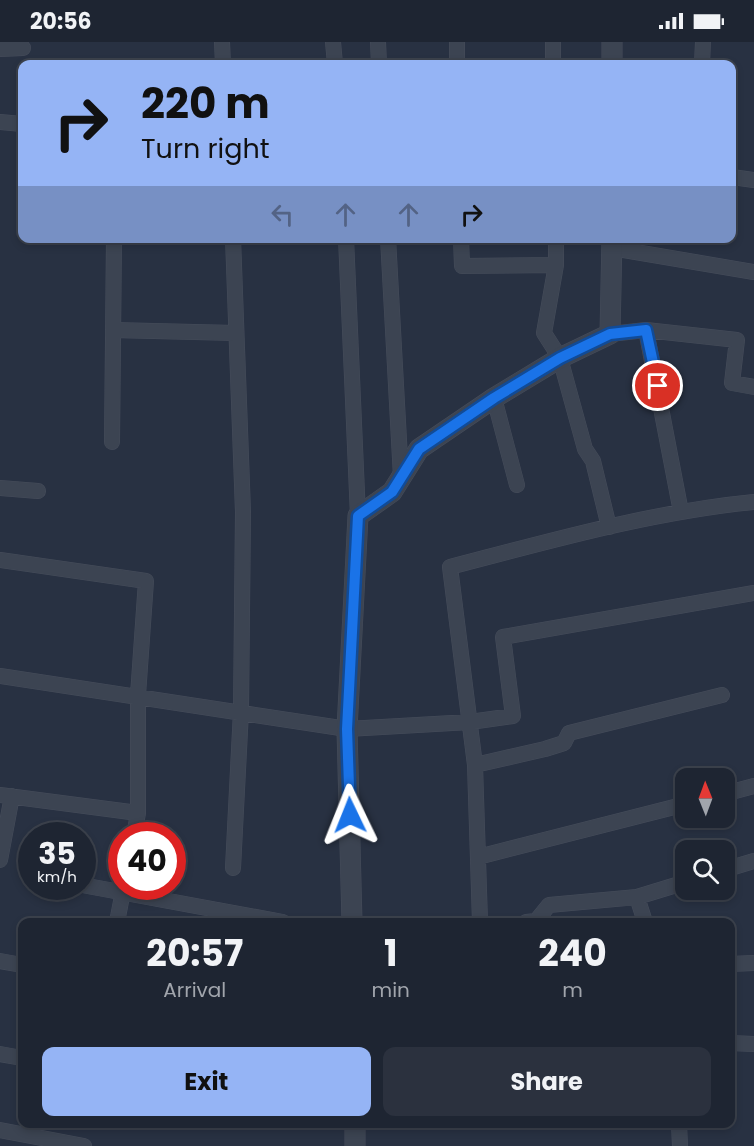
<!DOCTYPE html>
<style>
body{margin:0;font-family:Poppins,sans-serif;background:#2b313e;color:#f1f3f6;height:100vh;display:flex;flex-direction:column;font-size:22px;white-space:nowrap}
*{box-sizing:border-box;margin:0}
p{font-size:20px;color:#a1a5ac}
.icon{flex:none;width:33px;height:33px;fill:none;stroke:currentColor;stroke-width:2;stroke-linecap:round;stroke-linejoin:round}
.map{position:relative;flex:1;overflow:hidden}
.details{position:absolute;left:18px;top:876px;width:717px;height:210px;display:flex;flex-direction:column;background:#1e2532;border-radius:12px;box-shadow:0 3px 9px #0003,0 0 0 2px #3c424d}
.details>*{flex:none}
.guide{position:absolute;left:18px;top:18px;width:718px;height:183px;border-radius:12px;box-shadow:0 3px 9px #0003,0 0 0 2px #3c424d;background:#95b4f5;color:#111;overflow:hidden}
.needle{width:39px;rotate:359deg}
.tools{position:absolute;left:675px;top:726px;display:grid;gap:12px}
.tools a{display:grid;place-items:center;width:60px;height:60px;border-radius:12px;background:#1e2532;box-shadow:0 3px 9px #0003,0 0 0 2px #3c424d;font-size:30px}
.speed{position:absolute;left:18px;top:780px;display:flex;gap:12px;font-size:30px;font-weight:700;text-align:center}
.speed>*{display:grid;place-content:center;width:78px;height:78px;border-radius:50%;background:#1e2532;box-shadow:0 3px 9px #0003,0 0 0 2px #3c424d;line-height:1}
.speed small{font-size:15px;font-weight:400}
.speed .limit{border:9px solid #d22;background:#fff;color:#111}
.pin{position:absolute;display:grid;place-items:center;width:51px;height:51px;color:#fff;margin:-26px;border:3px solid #fff;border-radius:50%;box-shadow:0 2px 6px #0007}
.me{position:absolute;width:66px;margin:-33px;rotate:358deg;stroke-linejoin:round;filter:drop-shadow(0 0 4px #0008)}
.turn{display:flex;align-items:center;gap:21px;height:126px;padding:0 24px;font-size:27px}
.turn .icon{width:78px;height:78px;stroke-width:2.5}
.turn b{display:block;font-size:42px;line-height:51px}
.lanes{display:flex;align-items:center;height:57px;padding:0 24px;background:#0003;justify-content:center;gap:30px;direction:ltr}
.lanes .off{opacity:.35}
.eta{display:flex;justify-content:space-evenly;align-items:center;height:102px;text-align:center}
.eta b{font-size:36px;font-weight:700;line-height:42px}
.action{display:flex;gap:12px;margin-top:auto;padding:12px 24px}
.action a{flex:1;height:69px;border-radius:12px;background:#95b4f5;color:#111;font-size:24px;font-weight:700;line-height:69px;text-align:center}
.action a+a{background:#2b313e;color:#f1f3f6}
.status{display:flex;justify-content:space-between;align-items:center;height:42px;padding:0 30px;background:#1e2532;direction:ltr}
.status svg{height:16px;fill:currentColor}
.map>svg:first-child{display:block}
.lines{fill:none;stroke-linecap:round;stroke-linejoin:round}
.minor-casing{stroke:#464d5b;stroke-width:16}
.tertiary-casing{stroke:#464d5b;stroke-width:21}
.minor{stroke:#3c4452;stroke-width:15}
.tertiary{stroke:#3c4452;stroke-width:20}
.route-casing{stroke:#114b97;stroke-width:15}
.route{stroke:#1a73e8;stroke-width:10}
</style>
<div class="status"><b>20:56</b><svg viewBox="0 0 49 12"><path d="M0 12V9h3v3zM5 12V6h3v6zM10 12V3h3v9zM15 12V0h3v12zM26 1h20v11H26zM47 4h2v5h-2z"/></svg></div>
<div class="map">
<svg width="754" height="1104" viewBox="0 0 754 1104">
<rect width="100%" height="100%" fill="#283142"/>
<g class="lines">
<!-- minor casing -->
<g class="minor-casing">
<path id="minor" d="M222,0l1,22
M333,0l2,22
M378,0l1,22
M457,0v22
M553,0v22
M0,7l23,-1
M702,22l1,-22
M0,80l22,2
M732,135l22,3
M233,196l10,274 -2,199 -8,157
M346,196l12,278
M388,196l13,239
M461,196l1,28 94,-1
M556,196v27l-12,68 16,25 25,91 8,12 16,66
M612,206l142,24
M113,288l122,3
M646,288l91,10 -5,43 22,4
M610,292l36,-4 35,182
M494,356l23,87
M112,400l2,-204
M0,446l38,3
M0,518l146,21 -8,114v118l-4,23
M0,634l347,53 123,-7 43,-6 -10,-79 251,-44
M475,723l70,-16 19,-6 5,-10 153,-38
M724,752l30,-8
M0,753l138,18
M478,815l208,-53
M0,818l12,-64
M724,828l30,-9
M82,843l201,37
M117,880l7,-36
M480,880l-5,-157 -25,-198c100,-26 201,-55 304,-65
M526,880l10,-1 13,-16 88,-8
M645,880l-8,-25 49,-15
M0,919l22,4
M730,922l24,-1
M730,1001l24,1
M0,1012l22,4
M679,1082l1,22
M0,1088l84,16"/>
</g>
<!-- tertiary casing -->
<g class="tertiary-casing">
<path id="tertiary" d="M612,0v22
M352,880l-5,-193 11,-213 34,-24 27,-43 75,-51 66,-40 50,-24 2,-96
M355,1104v-22"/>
</g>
<!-- minor -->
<use href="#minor" class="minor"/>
<!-- tertiary -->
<use href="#tertiary" class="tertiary"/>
</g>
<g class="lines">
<!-- route casing -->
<g class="route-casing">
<path id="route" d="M350,773l-3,-86 11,-213 34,-24 27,-43 75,-51 66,-40 50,-24 36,-4 12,56"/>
</g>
<!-- route -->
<use href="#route" class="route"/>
</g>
</svg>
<div class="tools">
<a><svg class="needle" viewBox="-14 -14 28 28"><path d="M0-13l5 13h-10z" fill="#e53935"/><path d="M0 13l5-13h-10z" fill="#a1a5ac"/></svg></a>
<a><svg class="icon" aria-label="search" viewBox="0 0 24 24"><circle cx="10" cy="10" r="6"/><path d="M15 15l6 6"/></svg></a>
</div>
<div class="speed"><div>35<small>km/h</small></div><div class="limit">40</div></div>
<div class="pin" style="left:658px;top:344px;background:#d93025"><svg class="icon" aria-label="arrive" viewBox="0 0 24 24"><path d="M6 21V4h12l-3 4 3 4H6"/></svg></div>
<svg class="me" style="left:350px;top:773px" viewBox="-20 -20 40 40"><path d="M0-17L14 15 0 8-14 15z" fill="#1a73e8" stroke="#fff" stroke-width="4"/></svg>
<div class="guide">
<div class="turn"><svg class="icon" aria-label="right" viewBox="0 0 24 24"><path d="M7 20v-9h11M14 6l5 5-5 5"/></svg><div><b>220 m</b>Turn right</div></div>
<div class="lanes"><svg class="icon off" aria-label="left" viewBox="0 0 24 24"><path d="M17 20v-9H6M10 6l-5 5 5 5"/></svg><svg class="icon off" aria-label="ahead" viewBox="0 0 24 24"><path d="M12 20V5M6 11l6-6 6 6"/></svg><svg class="icon off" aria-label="ahead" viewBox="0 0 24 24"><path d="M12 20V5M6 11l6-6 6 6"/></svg><svg class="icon" aria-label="right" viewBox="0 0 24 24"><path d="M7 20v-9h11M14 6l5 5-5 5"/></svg></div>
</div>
<section class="details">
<div class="eta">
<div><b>20:57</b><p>Arrival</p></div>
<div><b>1</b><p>min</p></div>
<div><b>240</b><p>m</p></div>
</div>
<div class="action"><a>Exit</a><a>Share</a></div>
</section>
</div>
